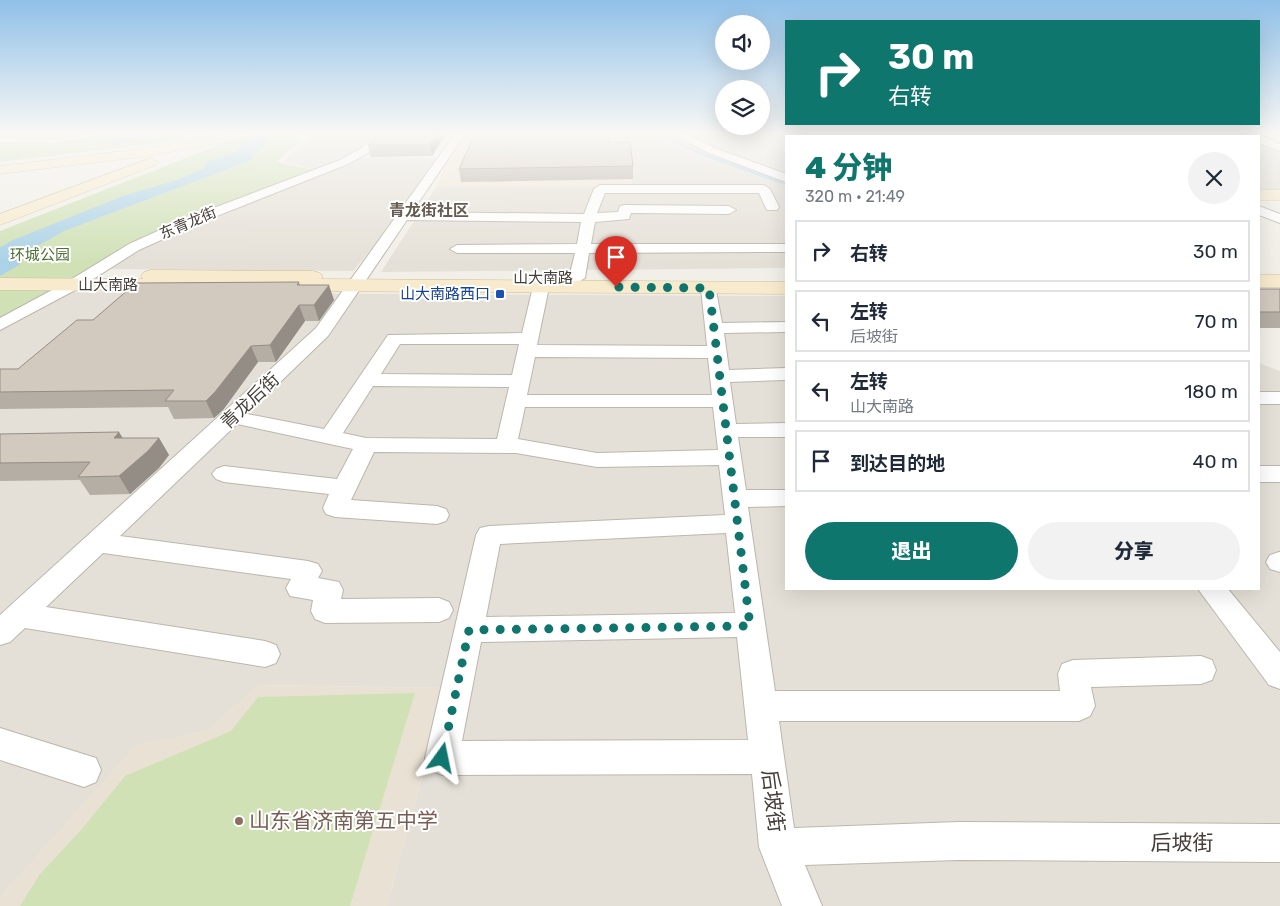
<!DOCTYPE html>
<html lang="zh">
<meta charset="utf-8">
<style>
body{margin:0;font-family:Rubik,"Noto Sans SC",sans-serif;background:#f2f2f3;color:#1f2937;height:100vh;display:flex;flex-direction:column;font-size:19px;white-space:nowrap}
*{box-sizing:border-box;margin:0}
p{font-size:16px;color:#747a83}
.icon{flex:none;width:28px;height:28px;fill:none;stroke:currentColor;stroke-width:2;stroke-linecap:round;stroke-linejoin:round}
.map{position:relative;flex:1;overflow:hidden}
.details{position:absolute;left:785px;top:135px;width:475px;height:455px;display:flex;flex-direction:column;background:#fff;border-radius:0px;box-shadow:0 5px 20px #0002}
.details>*{flex:none}
.guide{position:absolute;left:785px;top:20px;width:475px;height:105px;border-radius:0px;box-shadow:0 5px 20px #0002;background:#0f766e;color:#fff;overflow:hidden}
.buttons{position:absolute;left:715px;top:15px;display:grid;gap:10px}
.buttons a{display:grid;place-items:center;width:55px;height:55px;border-radius:50%;background:#fff;box-shadow:0 5px 20px #0002;font-size:25px}
.pin{position:absolute;display:grid;place-items:center;width:42px;height:42px;color:#fff;margin:-51px -21px;border-radius:50% 50% 50% 0;rotate:-45deg;box-shadow:0 0 5px #0007}
.pin .icon{rotate:45deg}
.me{position:absolute;width:55px;margin:-28px;rotate:12deg;stroke-linejoin:round;filter:drop-shadow(0 0 4px #0008)}
.turn{display:flex;align-items:center;gap:18px;height:105px;padding:0 20px;font-size:22px}
.turn .icon{width:65px;height:65px;stroke-width:2.5}
.turn b{display:block;font-size:35px;line-height:42px}
.round{display:grid;place-items:center;flex:none;width:52px;height:52px;border-radius:26px;background:#f2f2f3}
.summary{display:flex;align-items:center;justify-content:space-between;height:85px;padding:0 20px}
h1{font-size:30px;font-weight:800;line-height:38px;color:#0f766e}
.button{display:flex;gap:10px;margin-top:auto;padding:10px 20px}
.button a{flex:1;height:58px;border-radius:30px;background:#0f766e;color:#fff;font-size:20px;font-weight:800;line-height:58px;text-align:center}
.button a+a{background:#f2f2f3;color:#1f2937}
ul{padding:0;list-style:none}
li{display:flex;align-items:center;gap:15px;height:62px;margin:0 10px 8px;padding:0 10px;border:2px solid #e0e1e3;border-radius:0px}
li div{flex:1}
li b{display:block;font-size:19px}
li em{font-style:normal}
.map>svg:first-child{display:block}
.residential{fill:#e5e0d7}
.commercial{fill:#f1e5d6}
.education{fill:#e9e2d4}
.green{fill:#d0e1b6}
.water{fill:#acd2e7}
.lines{fill:none;stroke-linecap:round;stroke-linejoin:round}
.stream{stroke:#acd2e7;stroke-width:3}
.river{fill:#acd2e7;fill-rule:evenodd}
.lane-casing{stroke:#bcb6ac;stroke-width:1}
.street-casing{stroke:#bcb6ac;stroke-width:2}
.secondary-casing{stroke:#ccbe9e;stroke-width:1}
.lane{fill:#fff;fill-rule:evenodd}
.street{fill:#fff;fill-rule:evenodd}
.secondary{fill:#f8ebcd;fill-rule:evenodd}
.wall{fill:#b5aea4}
.shaded-wall{fill:#938d86}
.building{fill:#d2cabf;stroke:#938d86}
.route{stroke:#0f766e;stroke-width:9;stroke-dasharray:0 16.2}
.transit-dot{fill:#1a4fb4;stroke:#fff;stroke-width:2}
.education-dot{fill:#8d6e63;stroke:#fff;stroke-width:2}
.labels{text-anchor:middle;stroke-width:4;stroke-linejoin:round;paint-order:stroke}
.far-street-label{font-size:15px;fill:#453f38;stroke:#fff}
.far-park-label{font-size:15px;fill:#4c6f32;stroke:#fff}
.far-transit-label{font-size:15px;fill:#164399;stroke:#fff;text-anchor:end}
.far-quarter-label{font-size:16px;font-weight:bold;fill:#665c50;stroke:#fff}
.street-label{font-size:18px;fill:#453f38;stroke:#fff}
.near-street-label{font-size:21px;fill:#453f38;stroke:#fff}
.near-education-label{font-size:21px;fill:#785e54;stroke:#fff;text-anchor:start}
</style>
<div class="map">
<svg width="1280" height="906" viewBox="0 0 1280 906">
<rect width="100%" height="100%" fill="#f2efe8"/>
<!-- residential -->
<path class="residential" d="M305,134h66l-19,24h95l-94,113 -242,-2 16,-13 198,-84 -42,-10 24,-21z
M610,134h69l44,17 63,1v23l-4,-1 4,2v9h-3l3,2v81l-405,4 55,-85 196,-1 -22,-33z
M873,134h373l6,2h-377z
M1259,139l21,5v51h-21z
M67,292l719,4v293h473v-226l21,8v535h-893l59,-218 -188,-3 -49,45 -73,16 -136,151v-566z"/>
<!-- commercial -->
<path class="commercial" d="M455,134h155v19l20,1 2,32 -195,1z"/>
<!-- education -->
<path class="education" d="M672,134h201l2,2h-89v16l-73,-1z
M257,685l189,3 -59,218h-387v-9l136,-152 73,-15z"/>
<!-- green -->
<path class="green" d="M0,134h184l1,3 -11,4 -174,21z
M226,134h73l2,6 -25,22 38,8 -187,76 -127,77v-92l224,-88z
M415,693l-65,213h-330l20,-32 41,-44 44,-54 106,-45 27,-34z"/>
<!-- water -->
<path class="water" d="M172,134l-41,8 -25,1 24,-8z
M271,139l-25,23 -182,69 -44,25 -1,9 -19,11v-29l13,-7 110,-44 54,-16 49,-21 22,-16z"/>
<g class="lines">
<!-- stream -->
<path class="stream" d="M659,134l46,21 81,29"/>
<!-- river -->
<path class="river" d="M253,134h19l-22,26 -36,12 -7,-2 -3,-4 3,-4 29,-10z"/>
<!-- lane casing -->
<g class="lane-casing">
<path id="lane" d="M94,134h15l-55,9 -54,-1v-4l54,1z"/>
</g>
<!-- street casing -->
<g class="street-casing">
<path id="street" d="M374,134h11l-17,19 -20,11 -156,62 -53,24 -60,38 -79,42v-12l67,-36 62,-38 53,-24 158,-60 20,-11z
M455,134h10l-53,78 172,2 10,-25 6,-4h164l6,4 9,18 -2,3h-10l-8,-17h-154l-8,20 21,-1 2,-6 5,-1 104,1 7,4 -7,4 -98,-1 -2,6 -34,3 -4,22h195v8l-197,1 -4,25 -8,5 -8,-5 6,-25h-118l-7,-4 7,-4 120,-1 4,-22 -174,-2 -79,116 -81,78 77,15 64,-94 134,-2 11,-46 8,-5 8,5 -12,58 170,1 -6,-58 2,-3h12l7,38 64,-1v10l-62,1 5,37 57,-2v12l-56,2 6,42 50,-1v14h-48l8,53h40v16l-38,1 27,184h285l-2,-17 4,-10 11,-4 128,-4 11,4 4,10 -4,10 -11,4 -110,3 4,19 -5,10 -11,5h-300l15,107 164,-6 322,2v38l-322,-2 -153,5 17,41h-40l-23,-59 -7,-73 -310,1 -12,-5 -5,-12 51,-223 4,-7 9,-2 236,-11 -6,-50 -122,2 -81,-14 -142,-1 -23,48 86,6 9,3 3,6 -3,6 -9,3 -102,-7 -9,-3 -3,-6 6,-14 -105,-12 -8,-3 -4,-5 4,-5 8,-3 113,13 16,-30 -116,-25 -117,112 188,25 10,3 4,7 -4,7 21,4 4,8 -2,9 98,-1 10,4 4,8 -4,8 -10,4 -114,1 -10,-4 -4,-8 2,-11 -23,-4 -4,-8 5,-9 -188,-26 -57,54 219,34 11,4 4,9 -4,9 -11,4 -240,-39 -15,14 -10,3v-30l316,-287zM400,344h119l-7,31 -131,-1zM535,357l173,1 4,37h-185zM373,386l136,1 -12,52 -131,-1 -23,-5zM525,407h188l5,43 -121,3 -79,-14zM726,533l9,80 -249,4 14,-73zM737,637l11,103 -286,1 19,-99z
M672,134h14l31,15 69,25v8l-77,-29z
M982,134h13l1,2h-12z
M1098,134h13l1,2h-12z
M1236,134h16l1,2h-15z
M1257,136c8,0 16,5 23,8v7l-21,-8z
M1259,206l21,8v9l-21,-8z
M1259,392h21v12h-21z
M1259,466h21v16h-21z
M1279,552h1v20l-10,-3 -4,-7 4,-7z
M1198,589h30l52,63v37l-11,-4z
M0,728l96,30 5,12 -5,12 -12,5 -84,-27z"/>
</g>
<!-- secondary casing -->
<g class="secondary-casing">
<path id="secondary" d="M225,134h27l-6,4 -97,18 -149,18v-8l149,-18z
M151,158l7,4 -2,3 -156,60v-11z
M1259,190h21v10h-21z
M151,270l162,1 7,2 3,4 -2,2 465,3v12l-493,-3 -7,-2 -3,-4 2,-2 -105,-1 2,3 -3,4 -7,2 -172,-1v-12l143,1 -2,-3 3,-4z
M1259,275h21v12h-21z"/>
</g>
<!-- lane -->
<use href="#lane" class="lane"/>
<!-- street -->
<use href="#street" class="street"/>
<!-- secondary -->
<use href="#secondary" class="secondary"/>
</g>
<!-- wall -->
<path class="wall" d="M446,134l-14,22 -61,1 -3,-12z
M610,142l23,24v13l-172,3 -2,-13z
M299,282l1,3 34,15 -15,21h-14l-29,41h-18l-35,48 -9,8 -40,1 -6,-12 -168,2v-40h18z
M1259,289h21v39h-21z
M0,434l123,4h36l10,17 -10,13 -29,26 -40,1 -10,-15 -80,1z"/>
<!-- shaded-wall -->
<path class="shaded-wall" d="M437,134h9l-14,22 -2,-11z
M329,285l5,15 -15,21 -5,-16z
M299,305l6,16 -29,41 -6,-17z
M251,346l7,16 -35,48 -9,8 -8,-17z
M119,432l11,18 -16,-12z
M159,438l10,17 -10,13 -29,26 -11,-18z"/>
<!-- building -->
<path class="building" d="M376,134h61l-7,11h-62z
M475,134h134v8h21l3,24 -174,3z
M299,282l-2,3h32l-15,20h-15l-29,40 -19,1 -36,46 -9,9h-41l9,-11 -174,2v-23h18l59,-49h16l43,-37z
M1259,289h21v23h-21z
M119,432l-5,6h45l-11,13 -29,25 -41,1 12,-15 -90,1v-29z"/>
<!-- sky -->
<linearGradient id="sky" x2="0" y2="1"><stop stop-color="#90c0e8"/><stop offset="0.51" stop-color="#f9f8f5"/><stop offset="1" stop-color="#f9f8f5" stop-opacity="0"/></linearGradient>
<rect width="1280" height="261" fill="url(#sky)"/>
<g class="lines">
<!-- route -->
<path class="route" d="M442,758l27,-128 281,-4 -41,-338 -93,-1"/>
</g>
<!-- markers -->
<rect class="transit-dot" x="495" y="289" width="10" height="10" rx="2.5"/>
<circle class="education-dot" cx="239" cy="821" r="5"/>
<g class="labels">
<!-- far-street labels -->
<g class="far-street-label">
<text transform="translate(188 223) rotate(-23)" y="5">东青龙街</text>
<text x="543" y="283">山大南路</text>
<text x="108" y="290">山大南路</text>
</g>
<!-- far-park labels -->
<g class="far-park-label">
<text x="40" y="260">环城公园</text>
</g>
<!-- far-transit labels -->
<g class="far-transit-label">
<text x="490" y="299">山大南路西口</text>
</g>
<!-- far-quarter labels -->
<g class="far-quarter-label">
<text x="429" y="216">青龙街社区</text>
</g>
<!-- street labels -->
<g class="street-label">
<text transform="translate(250 401) rotate(-43)" y="6">青龙后街</text>
</g>
<!-- near-street labels -->
<g class="near-street-label">
<text transform="translate(773 801) rotate(83)" y="7">后坡街</text>
<text x="1182" y="850">后坡街</text>
</g>
<!-- near-education labels -->
<g class="near-education-label">
<text x="249" y="828">山东省济南第五中学</text>
</g>
</g>
</svg>
<div class="buttons">
<a><svg class="icon" aria-label="sound" viewBox="0 0 24 24"><path d="M4 9h4l5-4v14l-5-4H4zM17 9q2 3 0 6"/></svg></a>
<a><svg class="icon" aria-label="layers" viewBox="0 0 24 24"><path d="M12 4l9 5-9 5-9-5zM3 14l9 5 9-5"/></svg></a>
</div>
<div class="pin" style="left:616px;top:287px;background:#d93025"><svg class="icon" aria-label="arrive" viewBox="0 0 24 24"><path d="M6 21V4h12l-3 4 3 4H6"/></svg></div>
<svg class="me" style="left:442px;top:758px" viewBox="-20 -20 40 40"><path d="M0-17L14 15 0 8-14 15z" fill="#0f766e" stroke="#fff" stroke-width="4"/></svg>
<div class="guide">
<div class="turn"><svg class="icon" aria-label="right" viewBox="0 0 24 24"><path d="M7 20v-9h11M14 6l5 5-5 5"/></svg><div><b>30 m</b>右转</div></div>
</div>
<section class="details">
<div class="summary"><div><h1>4 分钟</h1><p>320 m · 21:49</p></div><a class="round"><svg class="icon" aria-label="close" viewBox="0 0 24 24"><path d="M6 6l12 12M18 6L6 18"/></svg></a></div>
<ul>
<li><svg class="icon" aria-label="right" viewBox="0 0 24 24"><path d="M7 20v-9h11M14 6l5 5-5 5"/></svg><div><b>右转</b></div><em>30 m</em></li>
<li><svg class="icon" aria-label="left" viewBox="0 0 24 24"><path d="M17 20v-9H6M10 6l-5 5 5 5"/></svg><div><b>左转</b><p>后坡街</p></div><em>70 m</em></li>
<li><svg class="icon" aria-label="left" viewBox="0 0 24 24"><path d="M17 20v-9H6M10 6l-5 5 5 5"/></svg><div><b>左转</b><p>山大南路</p></div><em>180 m</em></li>
<li><svg class="icon" aria-label="arrive" viewBox="0 0 24 24"><path d="M6 21V4h12l-3 4 3 4H6"/></svg><div><b>到达目的地</b></div><em>40 m</em></li>
</ul>
<div class="button"><a>退出</a><a>分享</a></div>
</section>
</div>
